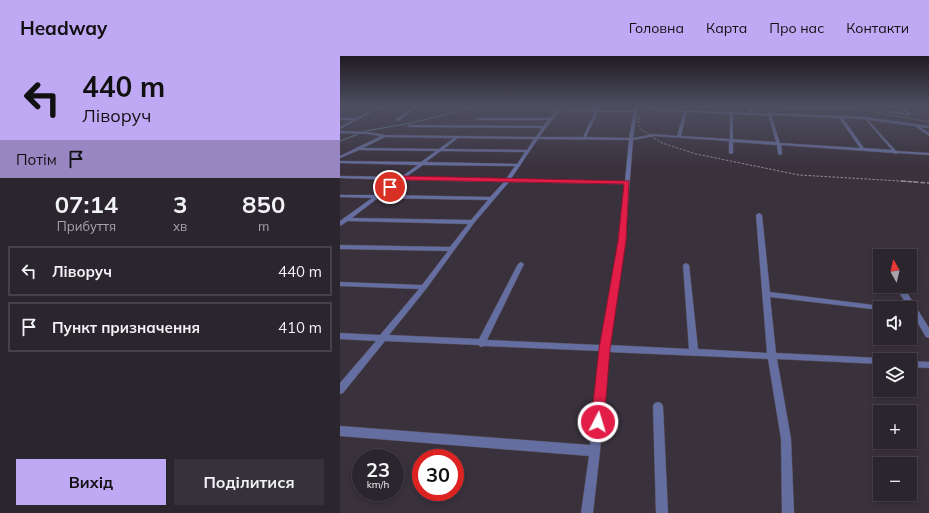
<!DOCTYPE html>
<html lang="uk">
<meta charset="utf-8">
<style>
body{margin:0;font-family:Mulish,sans-serif;background:#373139;color:#f1f3f6;height:100vh;display:flex;flex-direction:column;font-size:15px;white-space:nowrap}
*{box-sizing:border-box;margin:0}
p{font-size:13px;color:#a6a5aa}
.icon{flex:none;width:22px;height:22px;fill:none;stroke:currentColor;stroke-width:2;stroke-linecap:round;stroke-linejoin:round}
.map{position:relative;flex:1;overflow:hidden}
.panel{display:flex;flex-direction:column;background:#2b252d;width:340px}
.panel>*{flex:none}
.hud{background:#bfa8f4;color:#111;overflow:hidden}
.needle{width:26px;rotate:352deg}
.fabs{position:absolute;left:533px;top:193px;display:grid;gap:8px}
.fabs a{display:grid;place-items:center;width:44px;height:44px;border-radius:0px;background:#2b252d;box-shadow:0 2px 6px #0003,0 0 0 1px #474249;font-size:20px}
.speed{position:absolute;left:12px;top:393px;display:flex;gap:8px;font-size:20px;font-weight:700;text-align:center}
.speed>*{display:grid;place-content:center;width:52px;height:52px;border-radius:50%;background:#2b252d;box-shadow:0 2px 6px #0003,0 0 0 1px #474249;line-height:1}
.speed small{font-size:10px;font-weight:400}
.speed .limit{border:6px solid #d22;background:#fff;color:#111}
.pin{position:absolute;display:grid;place-items:center;width:34px;height:34px;color:#fff;margin:-17px;border:2px solid #fff;border-radius:50%;box-shadow:0 1px 4px #0007}
.me{position:absolute;width:44px;margin:-22px;rotate:5deg;stroke-linejoin:round;filter:drop-shadow(0 0 3px #0008)}
.turn{display:flex;align-items:center;gap:14px;height:84px;padding:0 16px;font-size:18px}
.turn .icon{width:52px;height:52px;stroke-width:2.5}
.turn b{display:block;font-size:28px;line-height:34px}
.then{display:flex;align-items:center;height:38px;padding:0 16px;background:#0003;gap:8px;font-size:15px}
.eta{display:flex;justify-content:space-evenly;align-items:center;height:68px;text-align:center}
.eta b{font-size:24px;font-weight:700;line-height:28px}
.cta{display:flex;gap:8px;margin-top:auto;padding:8px 16px}
.cta a{flex:1;height:46px;border-radius:0px;background:#bfa8f4;color:#111;font-size:16px;font-weight:700;line-height:46px;text-align:center}
.cta a+a{background:#373139;color:#f1f3f6}
ul{padding:0;list-style:none}
li{display:flex;align-items:center;gap:12px;height:50px;margin:0 8px 6px;padding:0 8px;border:2px solid #474249;border-radius:0px}
li div{flex:1}
li b{display:block;font-size:15px}
li em{font-style:normal}
header{display:flex;align-items:center;gap:24px;box-sizing:border-box;height:56px;padding:0 20px;background:#bfa8f4;color:#111}
header strong{font-size:19px}
nav{display:flex;gap:22px;margin-inline-start:auto;font-size:14px}
main{display:flex;flex:1;min-height:0}
.map>svg:first-child{display:block}
.lines{fill:none;stroke-linecap:round;stroke-linejoin:round}
.stream{stroke:#5f8e99;stroke-width:1}
.minor-casing{stroke:#554d58;stroke-width:1}
.minor{fill:#656ea1;fill-rule:evenodd}
.rail-far1{stroke:#908992;stroke-width:1;stroke-dasharray:2.5 1.5;stroke-linecap:butt}
.rail{stroke:#908992;stroke-width:1.5;stroke-dasharray:4.5 2;stroke-linecap:butt}
.route{fill:#e11d48;stroke:#92132f}
</style>
<header>
<strong>Headway</strong>
<nav><a>Головна</a><a>Карта</a><a>Про нас</a><a>Контакти</a></nav>
</header>
<main>
<section class="panel">
<div class="hud">
<div class="turn"><svg class="icon" aria-label="left" viewBox="0 0 24 24"><path d="M17 20v-9H6M10 6l-5 5 5 5"/></svg><div><b>440 m</b>Ліворуч</div></div>
<div class="then">Потім<svg class="icon" aria-label="arrive" viewBox="0 0 24 24"><path d="M6 21V4h12l-3 4 3 4H6"/></svg></div>
</div>
<div class="eta">
<div><b>07:14</b><p>Прибуття</p></div>
<div><b>3</b><p>хв</p></div>
<div><b>850</b><p>m</p></div>
</div>
<ul>
<li><svg class="icon" aria-label="left" viewBox="0 0 24 24"><path d="M17 20v-9H6M10 6l-5 5 5 5"/></svg><div><b>Ліворуч</b></div><em>440 m</em></li>
<li><svg class="icon" aria-label="arrive" viewBox="0 0 24 24"><path d="M6 21V4h12l-3 4 3 4H6"/></svg><div><b>Пункт призначення</b></div><em>410 m</em></li>
</ul>
<div class="cta"><a>Вихід</a><a>Поділитися</a></div>
</section>
<div class="map">
<svg width="589" height="457" viewBox="0 0 589 457">
<rect width="100%" height="100%" fill="#39313c"/>
<g class="lines">
<!-- stream -->
<path class="stream" d="M0,85l26,-10 45,-8 68,-17"/>
<!-- minor casing -->
<g class="minor-casing">
<path id="minor" d="M3,50h3l-6,3v-2z
M40,50h3l-43,23v-2l13,-7h-13v-2h16z
M75,50h3l-20,15h-2v-2z
M221,50h2l-3,4h36l2,-4h2l-1,4h36l1,-4h2l-5,32 21,-4 23,2 7,-24 -26,-1 -15,-5 15,3 91,4v-7h2l1,7 16,1v-2l1,-1 2,2 94,4 64,9v2l-9,-1 9,6v3l-14,-10 -47,-6 28,31 33,2v2l-31,-2 -2,1 -2,-1 -113,-8 1,9 -2,1 -2,-1 -1,-9 -44,-3v11l-2,1 -2,-1v-12l-75,-5 -21,4 -8,101 -16,104 80,4 -6,-84 3,-2 3,2 9,84 69,4 -11,-138 3,-2 3,2 8,77 111,14 4,2h-5v2l-110,-13 6,56 104,5 4,2h-4v4l-103,-5 14,80 3,74h-12l-1,-74 -13,-80 -160,-7 -8,99 -7,62h-12l8,-57 -249,-20v-10l250,19 10,-94 -116,-5 -3,1 -3,-2 -93,-4 -42,52 -3,1v-11l36,-42 -36,-2v-6l40,2 39,-46 -79,-3v-4l82,3 26,-34 -108,-2v-4l110,2 18,-23 -120,-3 -8,5v-5l32,-23 -32,-1v-2h36l21,-15 -57,-2v-2l61,1 17,-12 -78,-2v-2l81,1 15,-11 -77,-1 -19,8v-2l41,-20 -13,-2 -28,-1v-2l28,1 17,3 151,2 6,-9 -133,-1 -2,-1 2,-1 134,1 5,-6h-70l-2,-1 2,-1h72l6,-7 -63,-1h64zM219,55l36,1 -12,25h-44zM258,56h36l-5,26 -43,-1zM347,56l43,2v25l-49,-3zM393,58l36,2 7,26 -43,-3zM431,59l68,3 21,30 -80,-5zM503,62l22,1 27,31 -28,-2zM45,81l69,1 -15,11 -76,-1zM118,82l76,1 -7,11 -83,-1zM198,83l91,1 -4,42 -114,-3zM101,95l84,1 -8,12 -91,-2zM83,109l92,1 -9,13 -100,-2zM63,124l101,2 -14,15 -108,-2zM169,126l116,2 -6,57 -19,104 -113,-5 37,-76 -3,-2 -3,2 -39,75 -90,-4 37,-46 48,-66zM38,142l110,2 -17,20 -119,-2z
M424,50l84,2 1,1 -1,1 -83,-3z
M519,50l49,8 -9,-8h2l10,7v2l-1,1z
M555,230h8l26,42v10l-3,-1 -16,-27v-2h-1z
M570,305l19,1v6l-19,-1z
M318,346l3,1 2,3 5,107h-12l-3,-107 2,-3z"/>
</g>
<!-- minor -->
<use href="#minor" class="minor"/>
<!-- rail-far1 -->
<path class="rail-far1" d="M303,50l-5,16 3,7 21,14 34,11 103,21 118,7
M500,50l89,16"/>
<!-- rail -->
<path class="rail" d="M561,125l28,2"/>
</g>
<!-- sky -->
<linearGradient id="sky" x2="0" y2="1"><stop stop-color="#1f1b21"/><stop offset="0.44" stop-color="#4e4e61"/><stop offset="1" stop-color="#4e4e61" stop-opacity="0"/></linearGradient>
<rect width="589" height="114" fill="url(#sky)"/>
<!-- route -->
<path class="route" d="M63,120l226,5 -3,60 -16,108 -6,73 -2,4 -4,2 -5,-2 -2,-4 8,-73 19,-108 6,-57 -220,-4 -11,8h-5v-2z"/>
</svg>
<div class="fabs">
<a><svg class="needle" viewBox="-14 -14 28 28"><path d="M0-13l5 13h-10z" fill="#e53935"/><path d="M0 13l5-13h-10z" fill="#a6a5aa"/></svg></a>
<a><svg class="icon" aria-label="sound" viewBox="0 0 24 24"><path d="M4 9h4l5-4v14l-5-4H4zM17 9q2 3 0 6"/></svg></a>
<a><svg class="icon" aria-label="layers" viewBox="0 0 24 24"><path d="M12 4l9 5-9 5-9-5zM3 14l9 5 9-5"/></svg></a>
<a>+</a>
<a>−</a>
</div>
<div class="speed"><div>23<small>km/h</small></div><div class="limit">30</div></div>
<div class="pin" style="left:50px;top:131px;background:#d93025"><svg class="icon" aria-label="arrive" viewBox="0 0 24 24"><path d="M6 21V4h12l-3 4 3 4H6"/></svg></div>
<svg class="me" style="left:258px;top:366px" viewBox="-20 -20 40 40"><circle r="17" fill="#e11d48" stroke="#fff" stroke-width="3"/><path d="M0-11L8 9 0 5-8 9z" fill="#fff"/></svg>
</div>
</main>
